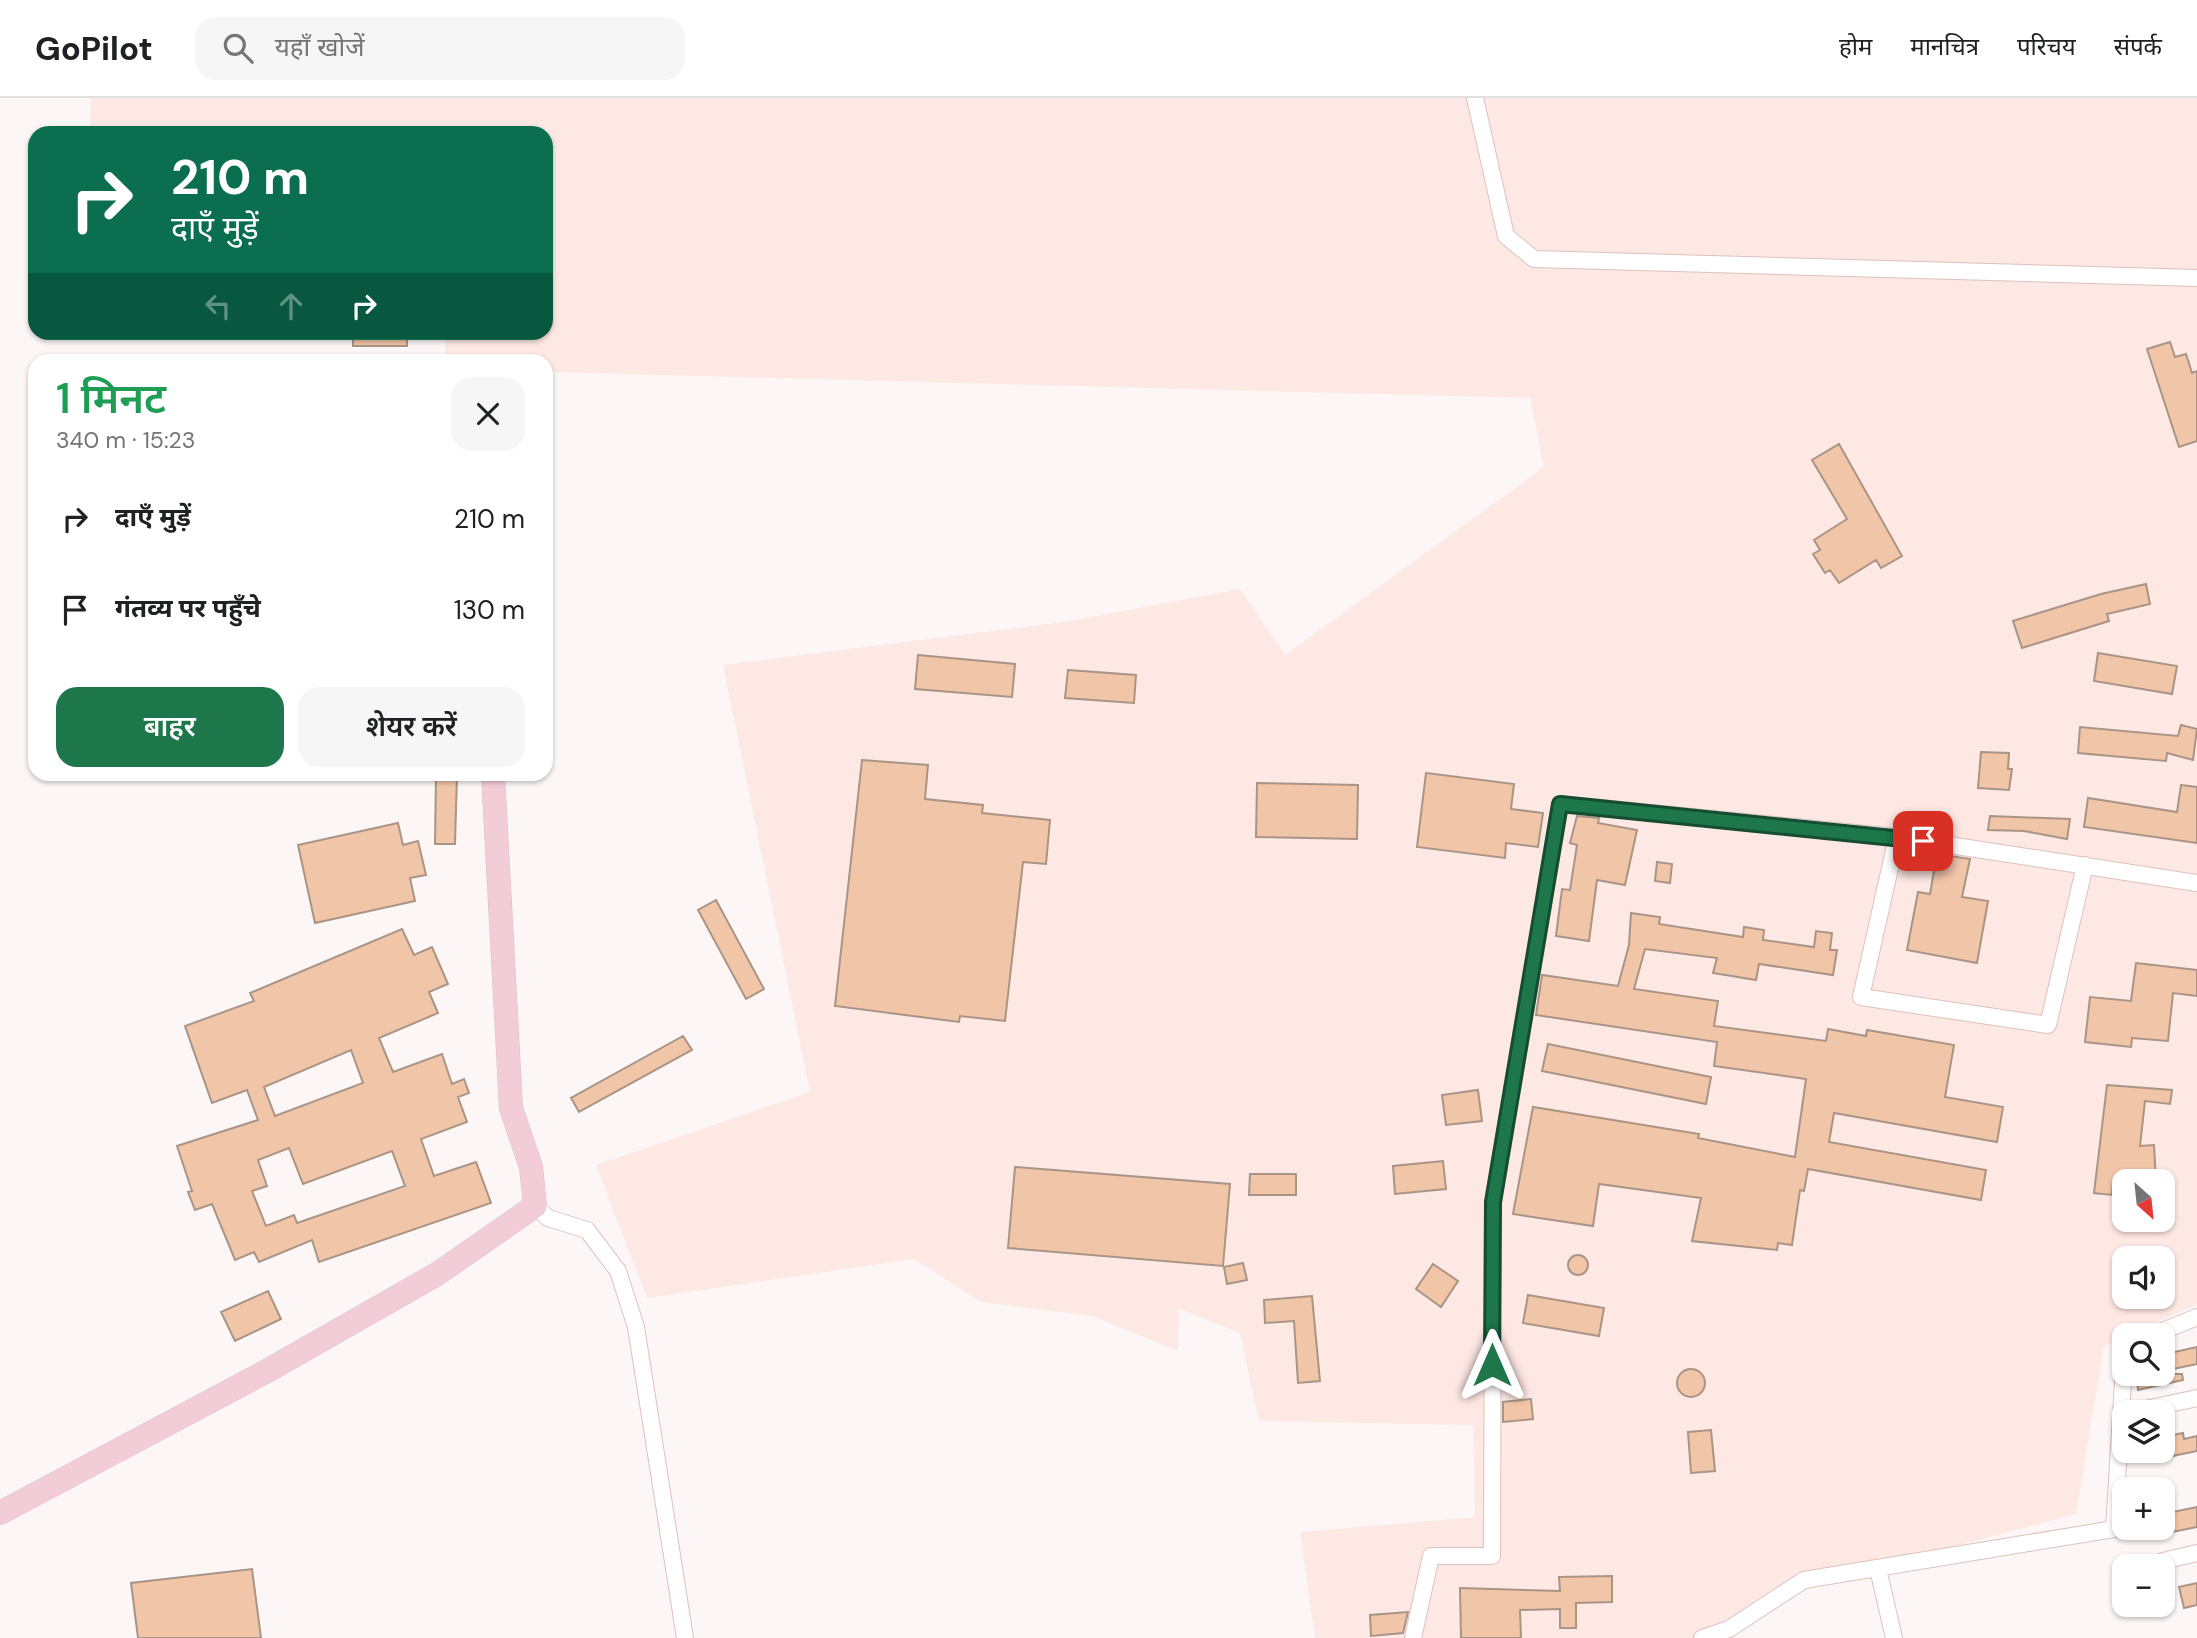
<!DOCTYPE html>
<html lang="hi">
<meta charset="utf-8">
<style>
body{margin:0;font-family:"DM Sans","Noto Sans Devanagari",sans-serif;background:#f6f6f6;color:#202124;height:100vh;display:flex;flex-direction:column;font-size:26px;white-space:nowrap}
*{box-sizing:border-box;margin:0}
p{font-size:23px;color:#757577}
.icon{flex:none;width:38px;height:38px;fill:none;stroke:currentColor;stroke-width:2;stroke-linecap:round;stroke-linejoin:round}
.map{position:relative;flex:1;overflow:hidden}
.sheet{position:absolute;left:28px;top:256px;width:525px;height:427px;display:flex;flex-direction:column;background:#fff;border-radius:21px;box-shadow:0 2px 5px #0004}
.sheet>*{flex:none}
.guide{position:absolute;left:28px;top:28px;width:525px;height:214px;border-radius:21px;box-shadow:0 2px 5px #0004;background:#0b6e4f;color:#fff;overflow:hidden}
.needle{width:46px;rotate:153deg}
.tools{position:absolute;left:2112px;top:1071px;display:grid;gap:14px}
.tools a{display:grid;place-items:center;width:63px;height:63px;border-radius:14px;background:#fff;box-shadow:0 2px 5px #0004;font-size:35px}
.pin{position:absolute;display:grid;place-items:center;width:60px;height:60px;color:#fff;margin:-30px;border-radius:14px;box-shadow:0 4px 10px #0006}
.me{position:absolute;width:77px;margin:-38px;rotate:0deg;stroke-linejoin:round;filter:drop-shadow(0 0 5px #0008)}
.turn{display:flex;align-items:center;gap:24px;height:147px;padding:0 28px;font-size:32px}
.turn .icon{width:91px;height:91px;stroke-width:2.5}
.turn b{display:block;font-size:49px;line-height:60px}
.lanes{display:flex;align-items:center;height:66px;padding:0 28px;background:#0003;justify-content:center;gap:35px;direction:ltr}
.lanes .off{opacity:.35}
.round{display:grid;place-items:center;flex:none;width:74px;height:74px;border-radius:21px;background:#f6f6f6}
.headline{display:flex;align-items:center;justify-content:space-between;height:119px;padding:0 28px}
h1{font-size:42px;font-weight:600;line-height:52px;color:#1e9e55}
.cta{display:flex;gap:14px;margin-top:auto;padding:14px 28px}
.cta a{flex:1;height:80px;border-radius:21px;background:#1e774b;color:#fff;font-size:28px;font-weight:600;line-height:80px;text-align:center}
.cta a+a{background:#f6f6f6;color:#202124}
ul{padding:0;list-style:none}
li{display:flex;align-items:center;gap:21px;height:91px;padding:0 28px}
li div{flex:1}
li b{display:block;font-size:26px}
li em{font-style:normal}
header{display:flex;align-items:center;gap:42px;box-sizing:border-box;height:98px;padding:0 35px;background:#fff;border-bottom:2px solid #e0e0e0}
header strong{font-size:33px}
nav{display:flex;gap:38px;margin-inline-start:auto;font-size:24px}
.search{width:490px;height:63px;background:#f6f6f6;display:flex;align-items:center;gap:18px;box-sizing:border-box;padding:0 24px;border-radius:21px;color:#757577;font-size:26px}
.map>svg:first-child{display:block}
.built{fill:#fee8e4;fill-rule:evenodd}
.building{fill:#f1c5a8;stroke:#a99486;stroke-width:2;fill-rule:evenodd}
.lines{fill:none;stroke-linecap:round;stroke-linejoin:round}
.street-casing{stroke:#ddc1bc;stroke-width:18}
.secondary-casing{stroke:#ddc1bc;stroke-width:24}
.street{stroke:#fff;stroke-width:16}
.secondary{stroke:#f2cdd8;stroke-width:23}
.route-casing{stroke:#144d31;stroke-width:18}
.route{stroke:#1e774b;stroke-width:12}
</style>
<header>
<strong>GoPilot</strong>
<div class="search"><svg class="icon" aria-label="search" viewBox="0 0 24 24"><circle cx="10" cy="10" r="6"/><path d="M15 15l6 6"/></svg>यहाँ खोजें</div>
<nav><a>होम</a><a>मानचित्र</a><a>परिचय</a><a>संपर्क</a></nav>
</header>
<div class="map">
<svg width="2197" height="1540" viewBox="0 0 2197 1540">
<rect width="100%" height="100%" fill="#fcf7f6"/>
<!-- built -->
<path class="built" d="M91,0h2106v1206l-93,42 -28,168 -283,75 -70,49h-408l-15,-106 175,-15 -2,-92 -214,-4 -19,-88 -61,-24 -1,42 -86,-35 -111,-14 -67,-43 -267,39 -51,-133 214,-73 -87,-427 341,-43 176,-33 45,66 259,-188 -14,-69 -984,-26v-12h-101v-27l101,-1v-199h-456zM2124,1083h39v39h-39zM2124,1160h39v39h-39z"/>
<!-- building -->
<path class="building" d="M353,234h54v14h-54z
M2170,244l5,15 11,-3 6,19 5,-2v70l-18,6 -32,-98z
M1839,346l63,112 -21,12 -5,-8 -37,23 -9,-13 -5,3 -12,-19 7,-4 -6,-10 33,-21 -35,-59z
M2146,486l4,20 -43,10 2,7 -87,27 -9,-27 88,-27z
M2098,555l79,13 -5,28 -78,-13z
M918,557l97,9 -3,33 -97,-8z
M1068,572l68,5 -2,28 -69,-5z
M2181,627l16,4 -4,31 -26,-7 -1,8 -88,-8 2,-26 98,9z
M1981,654l28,1 -1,16h4l-3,21 -31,-2z
M862,662l66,5 -3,34 58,6 -1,8 68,7 -4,44 -23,-2 -18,159 -45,-5 -1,6 -124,-16z
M1426,675l88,11 -3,25 32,4 -5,34 -32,-4 -1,15 -88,-11z
M436,676h21l-2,70h-20z
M1257,685l101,2 -1,54 -101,-2z
M2181,687l16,2v56l-113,-16 4,-29 89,14z
M1577,718l22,2 -1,5 39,7 -12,55 -28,-5 -8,61 -33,-5 6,-47 8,1 7,-45 -7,-2z
M1990,718l80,3 -3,20 -43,-8 -36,-1z
M398,725l5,22 15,-4 8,34 -16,3 5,23 -100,22 -17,-78z
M1937,756l33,5 -8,38 26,4 -11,62 -70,-13 11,-58 12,2z
M1657,764l15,2 -2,19 -15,-2z
M716,802l48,89 -18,10 -48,-89z
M1631,815l29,4 -1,7 84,13 1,-10 20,3 -1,10 51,7 2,-16 16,2 -2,17h7l-4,25 -74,-11 -3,16 -43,-7 4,-15 -72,-9 -11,40 84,12 -4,25 112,15 2,-12 38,7 1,-6 87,15 -9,52 58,10 -6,35 -163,-29 -5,29 157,28 -5,30 -173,-31 -4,22 -4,-1 -8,55 -14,-2 -1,7 -85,-9 9,-43 -102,-14 -6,42 -80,-12 20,-107 166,27 -1,4 97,19 11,-78 -92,-13 3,-24 -181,-27 6,-40 76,11 11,-41z
M402,831l12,26 18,-8 16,37 -19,8 9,21 -59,25 14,34 49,-18 10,30 12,-5 5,14 -11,4 9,25 -46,17 13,37 42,-14 15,41 -172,59 -7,-22 -53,22 -5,-10 -19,8 -23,-56 -17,6 -7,-18 4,-1 -15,-45 81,-26 -11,-30 -35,13 -27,-77 69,-25 -4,-8zM351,952l12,33 -88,33 -11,-29zM289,1050l14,36 89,-33 13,35 -108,37 -3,-8 -28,11 -14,-35 15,-5 -9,-26z
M2136,865l61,7v26l-24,-3 -5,48 -36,-3 -1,9 -46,-5 5,-45 41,4z
M683,938l9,14 -113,62 -8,-14z
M1548,946l163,33 -5,27 -164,-33z
M2107,987l65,5 -2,14 -25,-3 -5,45 14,-1 2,36h-43l-1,14 -18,-2z
M1478,992l4,31 -36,4 -4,-30z
M1443,1063l3,28 -51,5 -2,-28z
M1015,1069l215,17 -7,82 -215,-18z
M1250,1076h46v21h-47z
M1568 1167a10 10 0 1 1 20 0a10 10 0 1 1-20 0Z
M1243,1165l4,17 -20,4 -3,-17z
M1433,1166l25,17 -17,26 -25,-18z
M268,1193l13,28 -46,22 -14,-29z
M1528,1197l76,13 -5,28 -76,-13z
M1312,1198l8,85 -22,2 -4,-62 -29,2 -1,-23z
M2197,1249v17l-24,5 -3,-16z
M1677 1285a14 14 0 1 1 28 0a14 14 0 1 1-28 0Z
M2137,1276h45l1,6 -45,10z
M1531,1301l2,20 -30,3v-20z
M1711,1332l4,41 -24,2 -3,-41z
M2183,1335l1,6 13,-3v15l-34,7v-21z
M2197,1409v20l-30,6 -4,-19z
M252,1471l9,69h-123l-7,-55z
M1612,1478v26l-36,1v25h-16v-19l-40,1 1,28h-60l-1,-50 100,3 -1,-14z
M2197,1485v22l-13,3 -5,-21z
M1408,1514l-5,21 -32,3 -1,-21z"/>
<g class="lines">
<!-- street casing -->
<g class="street-casing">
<path id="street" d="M1475,0l31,138 28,23 663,19
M1897,739l-36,160 187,28 37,-160
M535,1108l13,12 39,12 31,41 18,56 49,311
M2153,1237l44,-18
M2136,1313l61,-13
M2163,1463l34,-8
M1878,1471l16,69
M1413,1540l18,-82h61l1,-354 67,-398 337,33 300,46
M1702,1540l27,-9 75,-49 310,-51 9,-147 4,-8"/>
</g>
<!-- secondary casing -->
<g class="secondary-casing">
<path id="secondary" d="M0,1415l267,-142 170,-97 98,-68 -4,-39 -20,-59 -18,-334"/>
</g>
<!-- street -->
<use href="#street" class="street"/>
<!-- secondary -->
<use href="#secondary" class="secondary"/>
</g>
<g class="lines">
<!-- route casing -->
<g class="route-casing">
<path id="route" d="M1492,1267l1,-163 67,-398 363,37"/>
</g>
<!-- route -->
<use href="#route" class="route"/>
</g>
</svg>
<div class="tools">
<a><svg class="needle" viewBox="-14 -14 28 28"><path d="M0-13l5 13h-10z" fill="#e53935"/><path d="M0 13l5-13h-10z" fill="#757577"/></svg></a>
<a><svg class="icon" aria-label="sound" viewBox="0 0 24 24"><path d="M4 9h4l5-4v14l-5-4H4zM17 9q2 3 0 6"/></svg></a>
<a><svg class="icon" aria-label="search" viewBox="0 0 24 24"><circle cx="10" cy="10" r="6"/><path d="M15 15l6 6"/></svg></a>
<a><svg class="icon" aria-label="layers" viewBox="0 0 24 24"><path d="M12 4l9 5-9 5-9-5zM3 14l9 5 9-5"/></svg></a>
<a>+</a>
<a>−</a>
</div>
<div class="pin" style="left:1923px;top:743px;background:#d93025"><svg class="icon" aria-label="arrive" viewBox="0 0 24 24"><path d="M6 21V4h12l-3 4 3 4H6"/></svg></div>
<svg class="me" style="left:1492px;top:1267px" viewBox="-20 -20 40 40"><path d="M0-17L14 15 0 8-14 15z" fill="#1e774b" stroke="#fff" stroke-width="4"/></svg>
<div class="guide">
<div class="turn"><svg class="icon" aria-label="right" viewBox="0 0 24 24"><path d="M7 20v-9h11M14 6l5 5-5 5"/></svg><div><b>210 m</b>दाएँ मुड़ें</div></div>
<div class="lanes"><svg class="icon off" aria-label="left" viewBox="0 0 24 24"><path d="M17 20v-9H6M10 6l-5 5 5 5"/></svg><svg class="icon off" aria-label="ahead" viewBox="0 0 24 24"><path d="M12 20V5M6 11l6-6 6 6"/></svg><svg class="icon" aria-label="right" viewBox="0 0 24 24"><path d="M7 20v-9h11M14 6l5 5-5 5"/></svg></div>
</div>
<section class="sheet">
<div class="headline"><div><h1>1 मिनट</h1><p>340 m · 15:23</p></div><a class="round"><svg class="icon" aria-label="close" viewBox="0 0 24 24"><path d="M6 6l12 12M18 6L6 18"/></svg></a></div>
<ul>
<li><svg class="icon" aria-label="right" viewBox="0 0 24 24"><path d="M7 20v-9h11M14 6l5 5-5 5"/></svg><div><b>दाएँ मुड़ें</b></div><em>210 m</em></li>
<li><svg class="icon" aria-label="arrive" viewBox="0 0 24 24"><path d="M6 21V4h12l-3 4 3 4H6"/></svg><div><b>गंतव्य पर पहुँचे</b></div><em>130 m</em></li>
</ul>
<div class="cta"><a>बाहर</a><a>शेयर करें</a></div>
</section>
</div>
